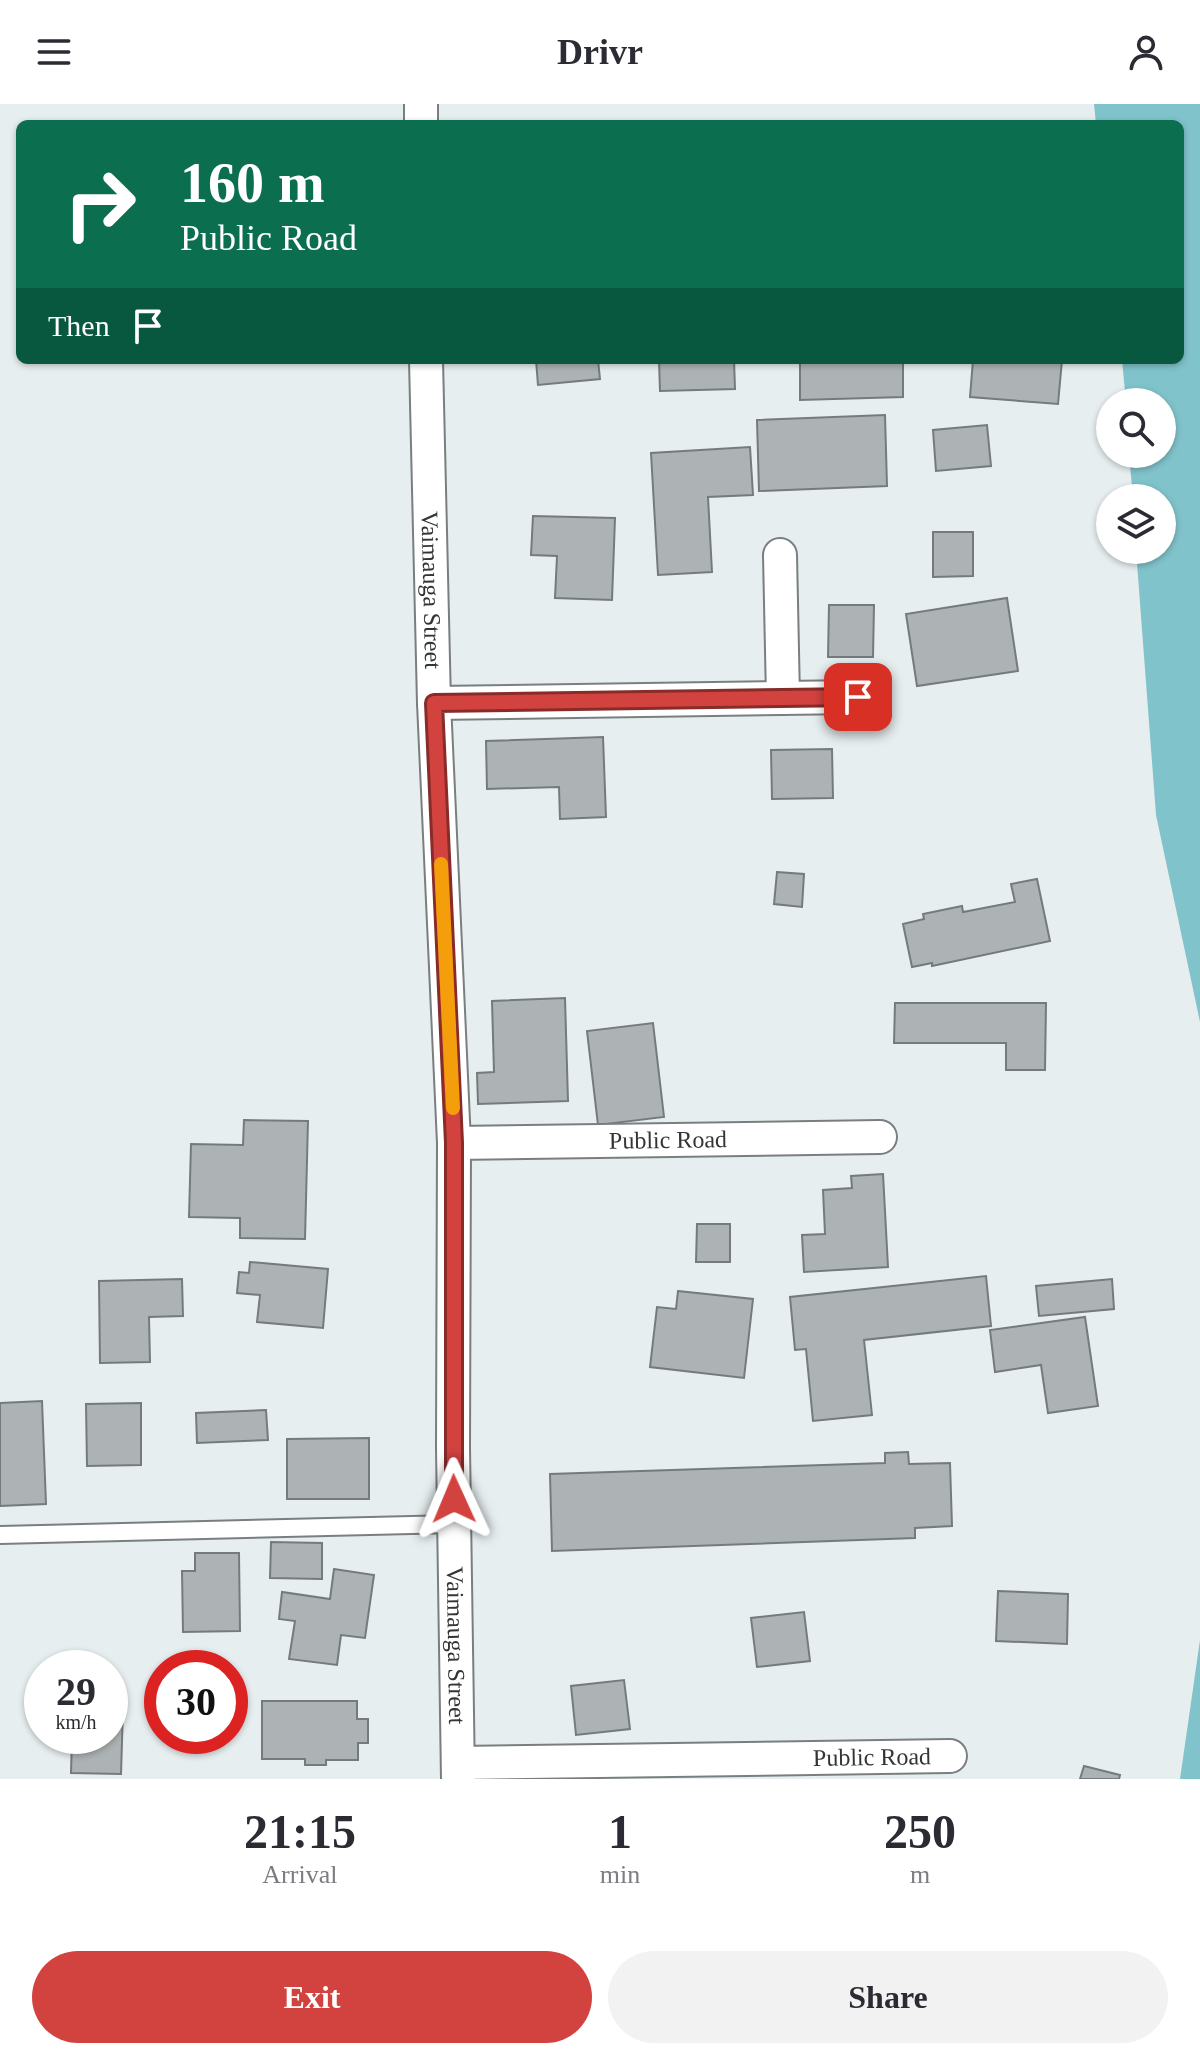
<!DOCTYPE html>
<style>
body{margin:0;font-family:"Times New Roman",serif;background:#f2f2f3;color:#2b2b33;height:100vh;display:flex;flex-direction:column;font-size:30px;white-space:nowrap}
*{box-sizing:border-box;margin:0}
p{font-size:26px;color:#7c7c81}
.icon{flex:none;width:44px;height:44px;fill:none;stroke:currentColor;stroke-width:2;stroke-linecap:round;stroke-linejoin:round}
.map{position:relative;height:1675px;overflow:hidden}
.sheet{display:flex;flex-direction:column;background:#fff;flex:1}
.sheet>*{flex:none}
.banner{position:absolute;left:16px;top:16px;width:1168px;height:244px;border-radius:12px;box-shadow:0 2px 6px #0004;background:#0b6e4f;color:#fff;overflow:hidden}
.fabs{position:absolute;left:1096px;top:284px;display:grid;gap:16px}
.fabs a{display:grid;place-items:center;width:80px;height:80px;border-radius:50%;background:#fff;box-shadow:0 2px 6px #0004;font-size:40px}
.speed{position:absolute;left:24px;top:1546px;display:flex;gap:16px;font-size:40px;font-weight:700;text-align:center}
.speed>*{display:grid;place-content:center;width:104px;height:104px;border-radius:50%;background:#fff;box-shadow:0 2px 6px #0004;line-height:1}
.speed small{font-size:20px;font-weight:400}
.speed .limit{border:12px solid #d22;background:#fff;color:#111}
.pin{position:absolute;display:grid;place-items:center;width:68px;height:68px;color:#fff;margin:-34px;border-radius:16px;box-shadow:0 4px 12px #0006}
.me{position:absolute;width:88px;margin:-44px;rotate:359deg;stroke-linejoin:round;filter:drop-shadow(0 0 6px #0008)}
.turn{display:flex;align-items:center;gap:28px;height:168px;padding:0 32px;font-size:36px}
.turn .icon{width:104px;height:104px;stroke-width:2.5}
.turn b{display:block;font-size:56px;line-height:68px}
.then{display:flex;align-items:center;height:76px;padding:0 32px;background:#0003;gap:16px;font-size:30px}
.eta{display:flex;justify-content:space-evenly;align-items:center;height:136px;text-align:center}
.eta b{font-size:48px;font-weight:800;line-height:56px}
.primary-button{display:flex;gap:16px;margin-top:auto;padding:16px 32px}
.primary-button a{flex:1;height:92px;border-radius:48px;background:#d24340;color:#fff;font-size:32px;font-weight:800;line-height:92px;text-align:center}
.primary-button a+a{background:#f2f2f3;color:#2b2b33}
header{display:flex;justify-content:space-between;align-items:center;height:104px;padding:0 32px;background:#fff;font-size:36px;font-weight:800}
.map>svg:first-child{display:block}
.forest{fill:#81c3cb}
.building{fill:#adb3b4;stroke:#757b7c;stroke-width:2}
.lines{fill:none;stroke-linecap:round;stroke-linejoin:round}
.service-casing{stroke:#797f80;stroke-width:20}
.minor-casing{stroke:#797f80;stroke-width:36}
.service{stroke:#fff;stroke-width:16}
.minor{stroke:#fff;stroke-width:32}
.route-casing{stroke:#882c2a;stroke-width:20}
.route{stroke:#d24340;stroke-width:14}
.slow{stroke:#f59e0b;stroke-width:14}
.labels{text-anchor:middle;stroke-width:7;stroke-linejoin:round;paint-order:stroke}
.street-label{font-size:24px;fill:#323435;stroke:#e7eeef}
</style>
<header><svg class="icon" aria-label="menu" viewBox="0 0 24 24"><path d="M4 6h16M4 12h16M4 18h16"/></svg>Drivr<svg class="icon" aria-label="person" viewBox="0 0 24 24"><circle cx="12" cy="8" r="4"/><path d="M4 21q1-7 8-7t8 7"/></svg></header>
<div class="map">
<svg width="1200" height="1675" viewBox="0 0 1200 1675">
<rect width="100%" height="100%" fill="#e7eeef"/>
<!-- forest -->
<path class="forest" d="M1094,0h106v918l-44,-207 -20,-265h26v-52h-29l-4,-44h33v-52h-36l-4,-42h58v-236h-84z
M1200,1536v139h-20z"/>
<!-- building -->
<path class="building" d="M536,256h62l2,19 -62,6z
M659,256h75l1,29 -75,2z
M800,256h103v37l-103,3z
M973,256h89l-4,44 -88,-7z
M885,311l2,71 -128,5 -2,-71z
M987,321l4,41 -55,5 -3,-41z
M750,343l3,48 -45,2 4,75 -54,3 -7,-122z
M533,412l82,2 -3,82 -57,-2 2,-42 -26,-1z
M933,428h40v44l-40,1z
M1007,494l11,73 -101,15 -11,-72z
M829,501h45l-1,52h-45z
M603,633l3,80 -46,2 -1,-32 -72,2 -1,-48z
M832,645l1,49 -61,1 -1,-49z
M777,768l27,2 -2,33 -28,-3z
M1037,775l13,62 -118,25v-3l-20,4 -9,-43 21,-5 -1,-5 39,-8 1,6 52,-10 -4,-18z
M565,894l3,103 -90,3 -1,-31 17,-1 -2,-71z
M895,899h151l-1,67h-39v-27h-112z
M653,919l11,94 -66,8 -11,-94z
M244,1016l64,1 -3,118 -65,-1v-20l-51,-1 2,-73 52,1z
M883,1070l5,93 -84,5 -2,-37 23,-1 -2,-44 29,-2 -1,-12z
M697,1120h33v38h-34z
M250,1158l78,7 -5,59 -66,-6 3,-27 -23,-2 2,-21 10,1z
M986,1172l5,50 -127,14 8,75 -59,6 -7,-72 -11,1 -5,-53z
M182,1175l1,37 -34,1 1,45 -50,1 -1,-82z
M1112,1175l2,30 -75,7 -3,-30z
M678,1187l75,8 -9,79 -94,-11 7,-60 19,2z
M1085,1213l13,89 -50,7 -7,-48 -46,7 -5,-42z
M42,1297l4,103 -46,2v-103z
M141,1299v62l-54,1 -1,-62z
M266,1306l2,30 -71,3 -1,-30z
M369,1334v61h-82v-60z
M908,1348l1,12 41,-1 2,63 -37,2v10l-363,13 -2,-77 335,-11v-10z
M271,1438l51,1v36l-52,-1z
M195,1449h44l1,78 -57,1 -1,-61h13z
M334,1465l40,6 -9,63 -24,-3 -4,30 -48,-6 6,-38 -16,-2 3,-27 48,7z
M998,1487l70,3 -1,50 -71,-3z
M804,1508l6,49 -53,6 -6,-49z
M624,1576l6,49 -54,6 -5,-49z
M262,1597h95v18h11v24h-10v17h-32v5h-21v-6h-43z
M110,1604l13,1 -2,65 -50,-1 1,-37h38z
M1084,1662l36,9 -1,4h-39z"/>
<g class="lines">
<!-- service casing -->
<g class="service-casing">
<path id="service" d="M0,1431l454,-11"/>
</g>
<!-- minor casing -->
<g class="minor-casing">
<g id="minor">
<path d="M421,0v20"/>
<path id="s1" d="M426,256l8,343 20,440 -1,305 5,331"/>
<path d="M780,451l3,143"/>
<path d="M434,599l424,-6"/>
<path id="s2" d="M454,1039l426,-6"/>
<path id="s3" d="M458,1659l492,-7"/>
</g>
</g>
<!-- service -->
<use href="#service" class="service"/>
<!-- minor -->
<use href="#minor" class="minor"/>
</g>
<g class="lines">
<!-- route casing -->
<g class="route-casing">
<path id="route" d="M454,1395v-356l-20,-440 424,-6"/>
</g>
<!-- route -->
<use href="#route" class="route"/>
<!-- slow -->
<path class="slow" d="M441,760l12,244"/>
</g>
<g class="labels">
<!-- street labels -->
<g class="street-label">
<text dy="8" stroke="none"><textPath href="#s1" startOffset="230">Vaimauga Street</textPath></text>
<text dy="8" stroke="none"><textPath href="#s2" startOffset="214">Public Road</textPath></text>
<text dy="8" stroke="none"><textPath href="#s1" startOffset="1286">Vaimauga Street</textPath></text>
<text dy="8" stroke="none"><textPath href="#s3" startOffset="414">Public Road</textPath></text>
</g>
</g>
</svg>
<div class="fabs">
<a><svg class="icon" aria-label="search" viewBox="0 0 24 24"><circle cx="10" cy="10" r="6"/><path d="M15 15l6 6"/></svg></a>
<a><svg class="icon" aria-label="layers" viewBox="0 0 24 24"><path d="M12 4l9 5-9 5-9-5zM3 14l9 5 9-5"/></svg></a>
</div>
<div class="speed"><div>29<small>km/h</small></div><div class="limit">30</div></div>
<div class="pin" style="left:858px;top:593px;background:#d93025"><svg class="icon" aria-label="arrive" viewBox="0 0 24 24"><path d="M6 21V4h12l-3 4 3 4H6"/></svg></div>
<svg class="me" style="left:454px;top:1395px" viewBox="-20 -20 40 40"><path d="M0-17L14 15 0 8-14 15z" fill="#d24340" stroke="#fff" stroke-width="4"/></svg>
<div class="banner">
<div class="turn"><svg class="icon" aria-label="right" viewBox="0 0 24 24"><path d="M7 20v-9h11M14 6l5 5-5 5"/></svg><div><b>160 m</b>Public Road</div></div>
<div class="then">Then<svg class="icon" aria-label="arrive" viewBox="0 0 24 24"><path d="M6 21V4h12l-3 4 3 4H6"/></svg></div>
</div>
</div>
<section class="sheet">
<div class="eta">
<div><b>21:15</b><p>Arrival</p></div>
<div><b>1</b><p>min</p></div>
<div><b>250</b><p>m</p></div>
</div>
<div class="primary-button"><a>Exit</a><a>Share</a></div>
</section>
